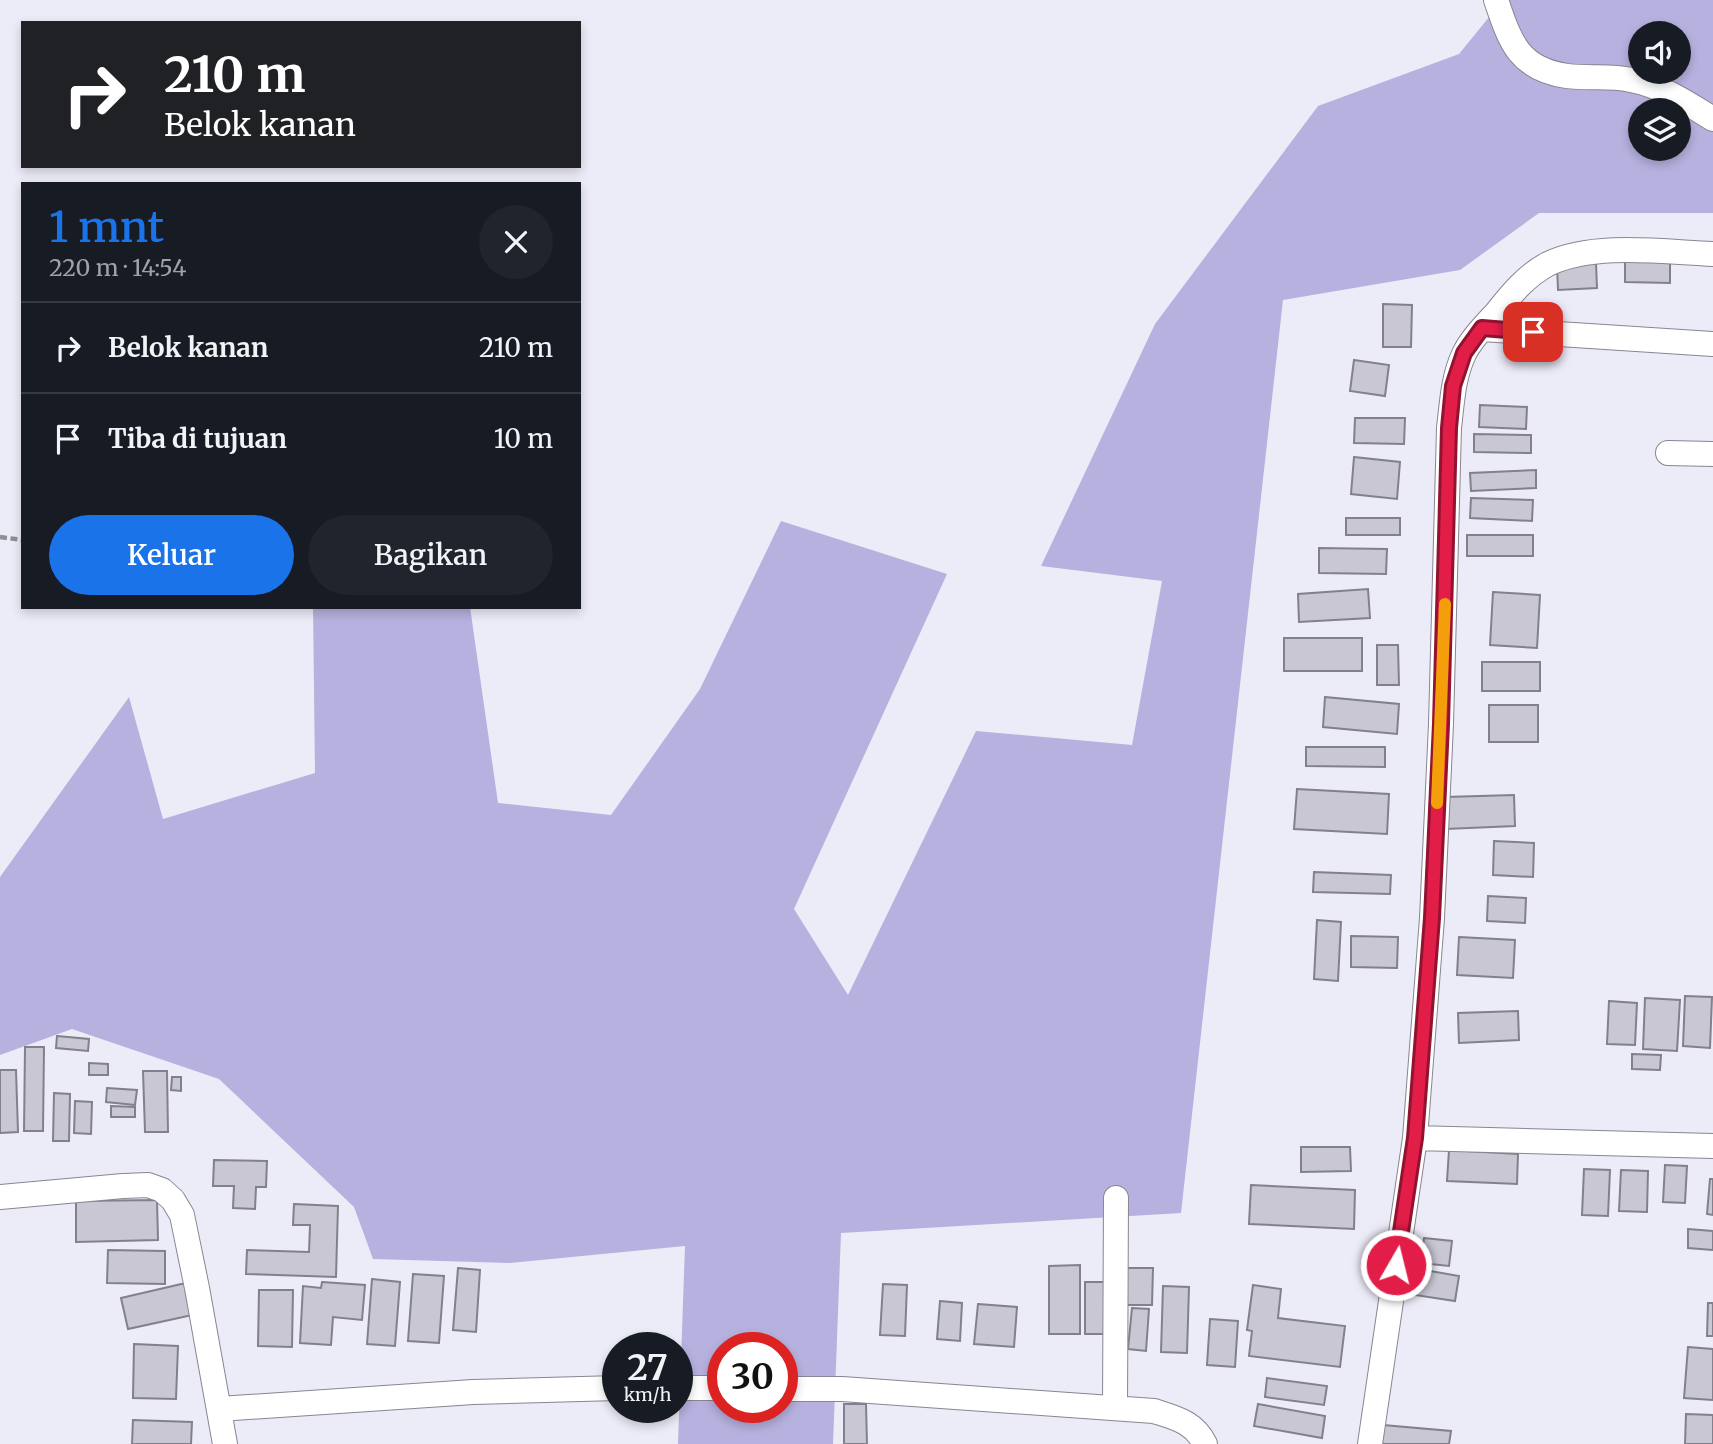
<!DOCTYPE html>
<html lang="id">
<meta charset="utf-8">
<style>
body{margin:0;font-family:Merriweather,serif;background:#20242c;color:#f1f3f6;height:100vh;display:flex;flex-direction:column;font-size:26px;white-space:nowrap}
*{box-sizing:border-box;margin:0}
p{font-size:23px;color:#9ea1a6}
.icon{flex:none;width:38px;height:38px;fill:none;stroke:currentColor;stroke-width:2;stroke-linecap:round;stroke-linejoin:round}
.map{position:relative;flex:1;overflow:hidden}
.drawer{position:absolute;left:21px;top:182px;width:560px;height:427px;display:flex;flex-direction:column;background:#171b24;border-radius:0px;box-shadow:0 4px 10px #0003}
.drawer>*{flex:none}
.hud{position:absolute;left:21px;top:21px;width:560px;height:147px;border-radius:0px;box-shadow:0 4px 10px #0003;background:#202124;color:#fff;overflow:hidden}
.tools{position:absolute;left:1628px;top:21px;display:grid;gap:14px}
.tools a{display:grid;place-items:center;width:63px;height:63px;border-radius:50%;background:#171b24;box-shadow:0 4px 10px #0003;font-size:35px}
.speed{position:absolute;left:602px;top:1332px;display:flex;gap:14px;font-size:35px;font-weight:700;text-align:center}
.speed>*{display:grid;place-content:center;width:91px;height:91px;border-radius:50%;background:#171b24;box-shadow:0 4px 10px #0003;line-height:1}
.speed small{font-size:18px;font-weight:400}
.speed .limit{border:10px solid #d22;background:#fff;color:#111}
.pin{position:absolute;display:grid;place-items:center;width:60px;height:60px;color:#fff;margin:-30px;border-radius:14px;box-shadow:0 4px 10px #0006}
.me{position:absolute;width:77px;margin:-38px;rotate:8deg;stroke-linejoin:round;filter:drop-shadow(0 0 5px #0008)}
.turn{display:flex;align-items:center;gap:24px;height:147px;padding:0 28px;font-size:32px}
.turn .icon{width:91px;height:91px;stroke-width:2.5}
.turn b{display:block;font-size:49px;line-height:60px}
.round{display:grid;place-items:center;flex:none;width:74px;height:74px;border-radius:37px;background:#20242c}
.headline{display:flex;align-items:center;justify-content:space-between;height:119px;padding:0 28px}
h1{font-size:42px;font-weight:600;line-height:52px;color:#1a73e8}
.button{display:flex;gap:14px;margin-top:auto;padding:14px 28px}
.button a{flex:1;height:80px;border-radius:42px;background:#1a73e8;color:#fff;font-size:28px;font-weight:600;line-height:80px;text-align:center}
.button a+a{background:#20242c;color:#f1f3f6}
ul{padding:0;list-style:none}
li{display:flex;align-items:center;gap:21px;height:91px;padding:0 28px;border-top:2px solid #363941}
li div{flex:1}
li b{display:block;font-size:26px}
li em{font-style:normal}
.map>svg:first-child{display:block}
.forest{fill:#b6b1de;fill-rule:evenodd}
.building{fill:#c9c7d4;stroke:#82808c;stroke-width:2}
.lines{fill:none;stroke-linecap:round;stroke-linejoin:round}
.minor-casing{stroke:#878691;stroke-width:26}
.path{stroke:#8f8e97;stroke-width:4.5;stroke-dasharray:7 3.5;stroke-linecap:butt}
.minor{stroke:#fff;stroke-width:24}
.route-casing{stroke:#92132f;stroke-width:18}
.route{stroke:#e11d48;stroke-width:12}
.slow{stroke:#f59e0b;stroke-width:12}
</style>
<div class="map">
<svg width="1713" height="1444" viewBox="0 0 1713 1444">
<rect width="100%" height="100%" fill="#ecebf8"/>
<!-- forest -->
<path class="forest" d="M1503,0h210v213h-174l-79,57 -177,30 -102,913 -340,20 -8,211h-155l7,-198 -175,17 -137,-4 -19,-52 -135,-128 -147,-50 -72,26v-178l129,-180 34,122 152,-46 -2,-166h157l28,196 113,12 89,-126 81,-168 166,53 -153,335 54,86 128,-264 156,14 30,-164 -121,-15 114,-242 163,-218 141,-52zM1640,33h38v39h-38zM1640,110h38v39h-38zM723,1348h59v59h-59z"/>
<!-- building -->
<path class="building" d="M1625,261l45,1v21l-45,-1z
M1596,263l1,25 -39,2 -1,-25z
M1383,304l29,1 -1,42h-28z
M1354,360l35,5 -4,31 -35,-5z
M1480,405l47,2 -1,22 -47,-2z
M1355,418h50l-1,26 -50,-1z
M1474,434l57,1v18l-57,-1z
M1354,457l46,5 -3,37 -46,-5z
M1536,470v18l-65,3 -1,-18z
M1471,498l62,2 -1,21 -62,-3z
M1346,518h54v17h-54z
M1467,535h66v21h-66z
M1319,548l68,1 -1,25 -67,-1z
M1368,589l2,29 -71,4 -1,-28z
M1493,592l47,3 -3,53 -47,-3z
M1284,638h78v33h-78z
M1377,645h21l1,40h-22z
M1482,662h58v29h-58z
M1325,697l74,7 -2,30 -74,-7z
M1489,705h49v37h-49z
M1306,747h79v20l-79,-1z
M1297,789l92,5 -2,40 -93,-5z
M1514,795l1,31 -69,3 -1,-32z
M1494,841l40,2 -1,34 -40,-2z
M1314,872l77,3 -1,19 -77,-2z
M1488,896l38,2 -1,25 -38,-2z
M1317,920l24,2 -3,59 -24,-2z
M1351,936l47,1 -1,31 -46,-1z
M1459,937l56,3 -2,38 -56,-3z
M1685,996l27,1 -2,51 -27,-2z
M1645,998l35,2 -3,51 -34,-2z
M1609,1001l28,2 -2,42 -28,-1z
M1518,1011l1,29 -60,3 -1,-30z
M57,1036l32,3 -1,12 -32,-3z
M25,1047h19l-1,84h-19z
M1632,1054l29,1 -1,15 -28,-1z
M89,1063l19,1v11h-19z
M0,1070h16l2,62 -18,1z
M143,1071h24l1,61h-23z
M172,1077h9v14l-10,-1z
M107,1088l30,2 -2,15 -29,-3z
M54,1093l16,1 -1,47h-16z
M75,1101l17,1 -1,32 -17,-1z
M111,1106l24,1v10h-24z
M1301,1147h49l1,24 -50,1z
M1449,1150l69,4 -1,30 -70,-3z
M214,1160l53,1 -1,26h-10l-1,22 -22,-1 1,-22h-21z
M1665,1165l22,1 -2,37 -22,-1z
M1584,1169l26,1 -2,46 -26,-1z
M1621,1170l27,1 -1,41 -28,-1z
M1710,1179h3v36l-6,-1z
M1251,1185l104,5 -1,39 -105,-5z
M157,1200l1,40 -82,2v-41z
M294,1204l44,2 -2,71 -90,-3 1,-24 62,2 1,-27h-17z
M1688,1229l25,2v19l-25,-2z
M1424,1238l28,3 -3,25 -28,-3z
M108,1250l57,1v33l-58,-1z
M1080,1265v69h-31v-68z
M458,1268l22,2 -4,62 -23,-2z
M1117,1268h36l-1,37h-35z
M1419,1269l40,7 -4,25 -40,-6z
M413,1274l31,2 -5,67 -31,-2z
M372,1279l28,3 -5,64 -28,-2z
M190,1282l7,32 -69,15 -7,-31z
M322,1282l43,3 -3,35 -29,-3 -2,28 -31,-2 3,-57 18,2z
M1085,1282h28v52h-28z
M883,1284l24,1 -2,51 -25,-1z
M1253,1285l28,4 -3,29 67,8 -5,41 -91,-11 3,-25 -5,-1z
M1163,1286l26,1 -2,66 -26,-1z
M259,1290h34l-1,57 -34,-1z
M940,1301l22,2 -2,38 -23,-2z
M1708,1303h5v33h-6z
M978,1304l39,3 -3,40 -40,-3z
M1132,1308l17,1 -3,42 -18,-2z
M1210,1319l28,2 -3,46 -28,-2z
M134,1344l44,2 -2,53 -43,-1z
M1688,1347l25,2v51l-29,-2z
M1267,1378l60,8 -3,19 -59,-8z
M844,1404h22l1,40h-23z
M1258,1404l67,12 -3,22 -68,-12z
M1686,1414l27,1v29h-28z
M133,1420l59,2 -1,22h-59z
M1383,1425l68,6 -2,13h-68z"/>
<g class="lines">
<!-- minor casing -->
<g class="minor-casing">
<path id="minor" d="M1496,0c14,41 22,69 71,76 21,3 43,-1 64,4 31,6 56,23 82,39
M1482,329l231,15
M1668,453l45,1
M1415,1138l298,8
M0,1197l123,-11 25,-1 14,5 11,10 9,15 15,73 28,156
M677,1388h46
M782,1389h60l312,22c22,7 40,11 51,33
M1115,1408l1,-210
M219,1409l254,-17 145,-4
M1370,1444l45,-306 17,-220 9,-194 8,-296c3,-25 4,-51 15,-74 7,-15 22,-30 33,-42 14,-18 30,-37 51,-48 46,-22 115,-12 165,-10"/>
</g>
<!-- path -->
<path class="path" d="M0,537l23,3"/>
<!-- minor -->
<use href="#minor" class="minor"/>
</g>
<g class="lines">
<!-- route casing -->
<g class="route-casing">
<path id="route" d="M1396,1265l19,-127 17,-220 9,-194 8,-296 4,-42 11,-33 18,-25 51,4"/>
</g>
<!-- route -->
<use href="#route" class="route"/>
<!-- slow -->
<path class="slow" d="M1437,803l8,-199"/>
</g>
</svg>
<div class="tools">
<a><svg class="icon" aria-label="sound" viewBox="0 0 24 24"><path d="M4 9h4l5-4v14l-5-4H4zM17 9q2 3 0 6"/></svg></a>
<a><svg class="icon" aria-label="layers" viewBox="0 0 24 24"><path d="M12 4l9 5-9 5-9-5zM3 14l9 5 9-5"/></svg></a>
</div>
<div class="speed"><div>27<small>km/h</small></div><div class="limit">30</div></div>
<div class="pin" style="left:1533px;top:332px;background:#d93025"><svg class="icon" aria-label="arrive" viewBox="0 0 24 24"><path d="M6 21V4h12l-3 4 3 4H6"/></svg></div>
<svg class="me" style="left:1396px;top:1265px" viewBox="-20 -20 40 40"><circle r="17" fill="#e11d48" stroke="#fff" stroke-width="3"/><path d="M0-11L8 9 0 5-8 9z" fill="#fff"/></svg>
<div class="hud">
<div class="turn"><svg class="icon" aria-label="right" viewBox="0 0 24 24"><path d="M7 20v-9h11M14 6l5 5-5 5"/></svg><div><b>210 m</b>Belok kanan</div></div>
</div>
<section class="drawer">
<div class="headline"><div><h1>1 mnt</h1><p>220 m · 14:54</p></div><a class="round"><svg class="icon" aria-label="close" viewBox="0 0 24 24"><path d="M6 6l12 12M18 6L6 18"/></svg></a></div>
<ul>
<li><svg class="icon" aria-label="right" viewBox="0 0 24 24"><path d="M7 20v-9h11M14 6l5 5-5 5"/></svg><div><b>Belok kanan</b></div><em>210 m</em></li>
<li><svg class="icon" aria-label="arrive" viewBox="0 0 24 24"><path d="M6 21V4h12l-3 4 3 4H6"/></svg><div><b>Tiba di tujuan</b></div><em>10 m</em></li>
</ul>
<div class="button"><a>Keluar</a><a>Bagikan</a></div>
</section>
</div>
